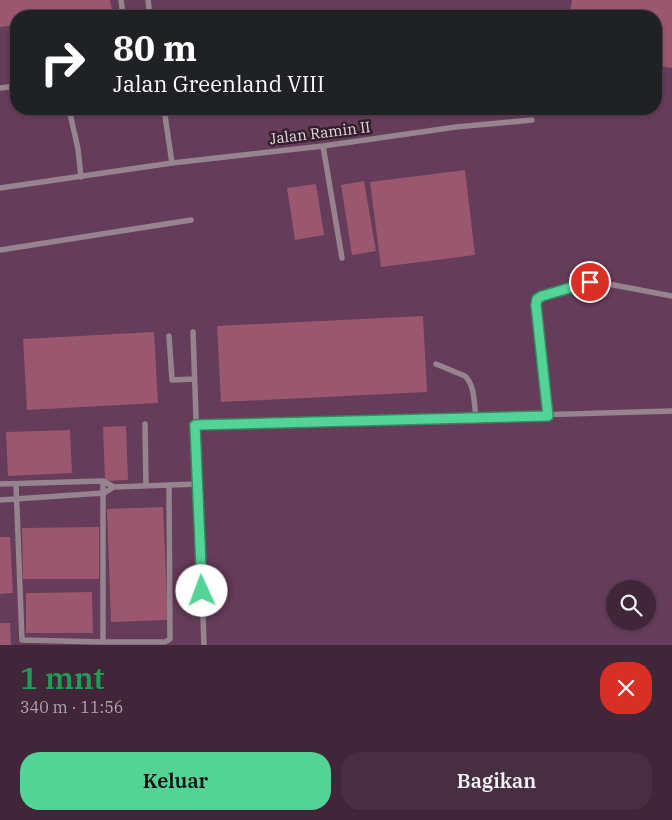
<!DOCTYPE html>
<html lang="id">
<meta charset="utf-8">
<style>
body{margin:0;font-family:"IBM Plex Serif",serif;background:#472e40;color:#f1f3f6;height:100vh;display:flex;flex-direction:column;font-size:19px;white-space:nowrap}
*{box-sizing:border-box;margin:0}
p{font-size:16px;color:#aea5ae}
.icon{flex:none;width:28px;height:28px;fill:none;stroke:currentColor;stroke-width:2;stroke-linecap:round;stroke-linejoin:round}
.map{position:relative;height:645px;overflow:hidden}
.sheet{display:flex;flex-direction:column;background:#402638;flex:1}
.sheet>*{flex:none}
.banner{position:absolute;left:10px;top:10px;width:652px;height:105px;border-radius:20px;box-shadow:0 1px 4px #0004,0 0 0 1px #594353;background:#202124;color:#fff;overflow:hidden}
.tools{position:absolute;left:606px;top:580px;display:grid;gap:10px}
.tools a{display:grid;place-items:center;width:50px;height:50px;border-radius:50%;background:#402638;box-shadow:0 1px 4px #0004,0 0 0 1px #594353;font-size:25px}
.pin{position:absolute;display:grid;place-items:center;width:42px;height:42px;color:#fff;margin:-21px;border:2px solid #fff;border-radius:50%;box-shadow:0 1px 5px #0007}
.me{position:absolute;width:55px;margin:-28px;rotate:358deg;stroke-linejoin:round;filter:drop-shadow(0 0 4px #0008)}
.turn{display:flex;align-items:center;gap:18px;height:105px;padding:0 20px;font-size:22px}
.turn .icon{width:65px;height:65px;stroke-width:2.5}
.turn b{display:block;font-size:35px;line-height:42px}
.round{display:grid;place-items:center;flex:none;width:52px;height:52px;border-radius:20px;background:#472e40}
.summary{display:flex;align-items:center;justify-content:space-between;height:85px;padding:0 20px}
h1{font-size:30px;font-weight:600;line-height:38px;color:#1e9e55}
.cta{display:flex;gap:10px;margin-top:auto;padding:10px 20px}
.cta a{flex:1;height:58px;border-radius:20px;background:#54d396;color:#111;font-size:20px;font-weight:600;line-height:58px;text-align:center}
.cta a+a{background:#472e40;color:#f1f3f6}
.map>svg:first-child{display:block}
.built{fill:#653c59;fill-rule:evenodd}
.building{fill:#9a576e}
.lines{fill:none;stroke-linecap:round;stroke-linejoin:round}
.service{stroke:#95838e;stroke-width:5.5}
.route-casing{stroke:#378962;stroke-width:12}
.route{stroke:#54d396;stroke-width:9}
.labels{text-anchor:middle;stroke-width:5;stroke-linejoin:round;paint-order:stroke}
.street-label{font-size:15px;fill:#e9d3e1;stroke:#32212c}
</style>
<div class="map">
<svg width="672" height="645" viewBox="0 0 672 645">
<rect width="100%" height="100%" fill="#56334b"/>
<!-- built -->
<path class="built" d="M0,0h672v645h-672zM16,16h640v93h-640zM615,589h33v32h-33z"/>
<!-- building -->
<path class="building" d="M0,0h110l2,11 -38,5h-58v9l-16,2z
M572,0h100v68l-16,-3v-49h-87z
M465,170l10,85 -94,12 -11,-85z
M364,181l12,70 -24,4 -11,-70z
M316,184l8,51 -29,5 -8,-52z
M423,316l4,76 -206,10 -4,-76z
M154,332l4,71 -131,7 -4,-71z
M126,426l2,54 -23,1 -2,-54z
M70,430l2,43 -64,3 -2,-44z
M163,507l5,113 -57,2 -4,-113z
M99,527v52h-76l-1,-51z
M0,537h10l3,56 -13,1z
M92,592l1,41h-67v-40z
M0,623h10l1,22h-11z"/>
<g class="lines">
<!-- service -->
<path class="service" d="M121,0l2,16
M148,0l2,16
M0,88l16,-2
M69,109l9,40 3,28
M164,109l8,54
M323,146l19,112
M0,188l172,-25 151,-17 133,-19 76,-7
M0,250l191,-30
M193,332l11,313
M169,336l3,44 22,-1
M436,364l29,12c10,9 9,29 11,42
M548,416l-12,-111 1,-6 5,-3 48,-14h8l74,14
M145,424l1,62
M195,425l477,-14
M103,481v161
M0,484l103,-3 11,6 84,-3
M16,484l6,156 81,2h62l5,-3 -1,-154
M0,500l104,-7 10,-6"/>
</g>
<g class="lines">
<!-- route casing -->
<g class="route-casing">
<path id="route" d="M202,591l-7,-166 353,-9 -12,-111 1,-6 5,-3 48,-14"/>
</g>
<!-- route -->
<use href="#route" class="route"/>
</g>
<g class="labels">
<!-- street labels -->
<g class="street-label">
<text transform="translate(320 133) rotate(-7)" y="5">Jalan Ramin II</text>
</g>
</g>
</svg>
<div class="tools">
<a><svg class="icon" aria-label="search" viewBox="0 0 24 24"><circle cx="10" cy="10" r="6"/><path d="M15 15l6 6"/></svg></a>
</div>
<div class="pin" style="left:590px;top:282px;background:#d93025"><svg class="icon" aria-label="arrive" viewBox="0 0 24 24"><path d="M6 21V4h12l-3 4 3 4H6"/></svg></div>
<svg class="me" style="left:202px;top:591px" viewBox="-20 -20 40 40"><circle r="19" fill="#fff"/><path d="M0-13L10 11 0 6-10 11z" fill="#54d396"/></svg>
<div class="banner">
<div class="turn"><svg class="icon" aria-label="right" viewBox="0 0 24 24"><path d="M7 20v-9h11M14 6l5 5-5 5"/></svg><div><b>80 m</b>Jalan Greenland VIII</div></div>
</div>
</div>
<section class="sheet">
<div class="summary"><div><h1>1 mnt</h1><p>340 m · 11:56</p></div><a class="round" style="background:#d93025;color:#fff"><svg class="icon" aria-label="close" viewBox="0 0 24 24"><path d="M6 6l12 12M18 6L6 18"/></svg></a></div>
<div class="cta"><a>Keluar</a><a>Bagikan</a></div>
</section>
